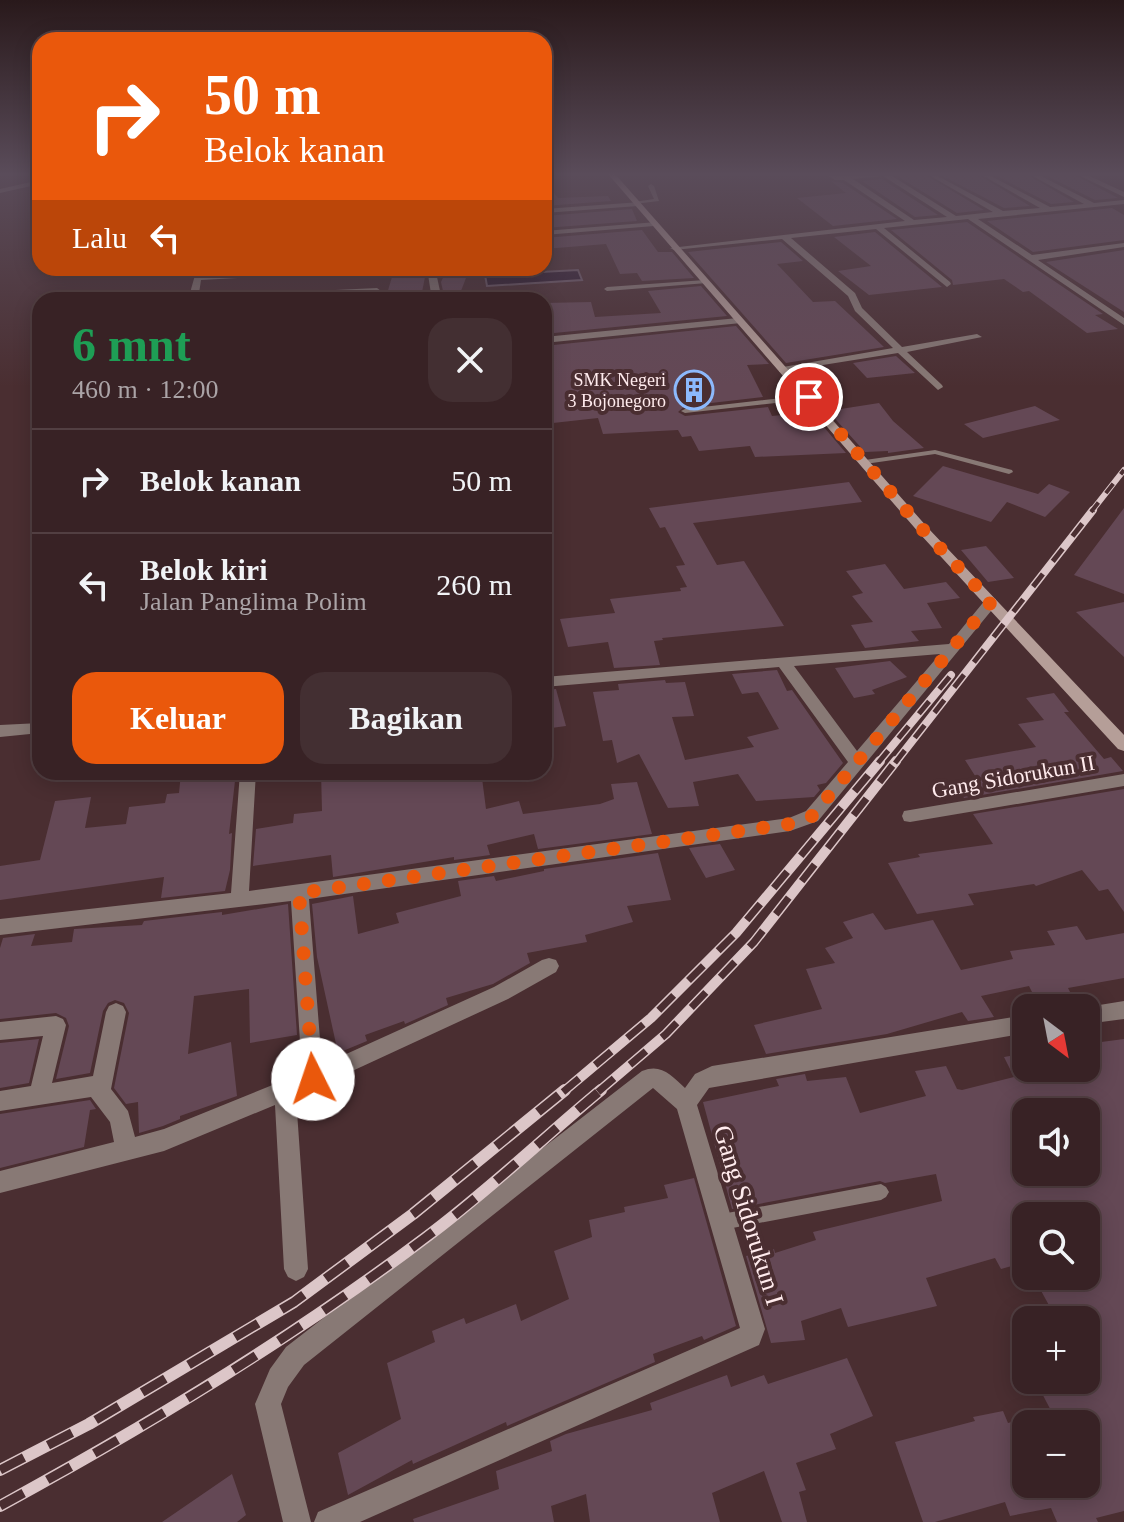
<!DOCTYPE html>
<html lang="id">
<meta charset="utf-8">
<style>
body{margin:0;font-family:"Times New Roman",serif;background:#432f32;color:#f1f3f6;height:100vh;display:flex;flex-direction:column;font-size:30px;white-space:nowrap}
*{box-sizing:border-box;margin:0}
p{font-size:26px;color:#aba4a7}
.icon{flex:none;width:44px;height:44px;fill:none;stroke:currentColor;stroke-width:2;stroke-linecap:round;stroke-linejoin:round}
.map{position:relative;flex:1;overflow:hidden}
.side{position:absolute;left:32px;top:292px;width:520px;height:488px;display:flex;flex-direction:column;background:#382225;border-radius:24px;box-shadow:0 4px 20px #0003,0 0 0 2px #523f42}
.side>*{flex:none}
.top-card{position:absolute;left:32px;top:32px;width:520px;height:244px;border-radius:24px;box-shadow:0 4px 20px #0003,0 0 0 2px #523f42;background:#ea580c;color:#fff;overflow:hidden}
.needle{width:52px;rotate:148deg}
.controls{position:absolute;left:1012px;top:994px;display:grid;gap:16px}
.controls a{display:grid;place-items:center;width:88px;height:88px;border-radius:16px;background:#382225;box-shadow:0 4px 20px #0003,0 0 0 2px #523f42;font-size:40px}
.pin{position:absolute;display:grid;place-items:center;width:68px;height:68px;color:#fff;margin:-34px;border:4px solid #fff;border-radius:50%;box-shadow:0 2px 8px #0007}
.me{position:absolute;width:88px;margin:-44px;rotate:356deg;stroke-linejoin:round;filter:drop-shadow(0 0 6px #0008)}
.turn{display:flex;align-items:center;gap:28px;height:168px;padding:0 40px;font-size:36px}
.turn .icon{width:104px;height:104px;stroke-width:2.5}
.turn b{display:block;font-size:56px;line-height:68px}
.then{display:flex;align-items:center;height:76px;padding:0 40px;background:#0003;gap:16px;font-size:30px}
.round{display:grid;place-items:center;flex:none;width:84px;height:84px;border-radius:24px;background:#432f32}
.head{display:flex;align-items:center;justify-content:space-between;height:136px;padding:0 40px}
h1{font-size:48px;font-weight:800;line-height:60px;color:#1e9e55}
.action{display:flex;gap:16px;margin-top:auto;padding:16px 40px}
.action a{flex:1;height:92px;border-radius:24px;background:#ea580c;color:#fff;font-size:32px;font-weight:800;line-height:92px;text-align:center}
.action a+a{background:#432f32;color:#f1f3f6}
ul{padding:0;list-style:none}
li{display:flex;align-items:center;gap:24px;height:104px;padding:0 40px;border-top:2px solid #523f42}
li div{flex:1}
li b{display:block;font-size:30px}
li em{font-style:normal}
.map>svg:first-child{display:block}
.water{fill:#2d1a2e;stroke:#6c5967;stroke-width:2}
.building{fill:#644855;fill-rule:evenodd}
.lines{fill:none;stroke-linecap:round;stroke-linejoin:round}
.service{fill:#887975;fill-rule:evenodd}
.minor{fill:#887975;fill-rule:evenodd}
.secondary{fill:#b59e98;fill-rule:evenodd}
.rail-far3-casing{stroke:#dcc6c8;stroke-width:6}
.rail-far2-casing{stroke:#dcc6c8;stroke-width:8}
.rail-far1-casing{stroke:#dcc6c8;stroke-width:10}
.rail-casing{stroke:#dcc6c8;stroke-width:12}
.rail-far3{stroke:#4a2e31;stroke-width:4;stroke-dasharray:12;stroke-linecap:butt}
.rail-far2{stroke:#4a2e31;stroke-width:5;stroke-dasharray:16;stroke-linecap:butt}
.rail-far1{stroke:#4a2e31;stroke-width:7;stroke-dasharray:21;stroke-linecap:butt}
.rail{stroke:#4a2e31;stroke-width:9;stroke-dasharray:27;stroke-linecap:butt}
.route{stroke:#ea580c;stroke-width:14;stroke-dasharray:0 25.2}
.labels{text-anchor:middle;stroke-width:8;stroke-linejoin:round;paint-order:stroke}
.far-poi-label{font-size:18px;fill:#ffebed;stroke:#4a2e31;text-anchor:end}
.street-label{font-size:22px;fill:#ffebed;stroke:#4a2e31}
.near-street-label{font-size:26px;fill:#ffebed;stroke:#4a2e31}
</style>
<div class="map">
<svg width="1124" height="1522" viewBox="0 0 1124 1522">
<rect width="100%" height="100%" fill="#4a2e31"/>
<!-- water -->
<path class="water" d="M578,270l4,10 -95,6 -2,-11z"/>
<!-- building -->
<path class="building" d="M894,174h30l60,36 -27,3z
M939,174h38l53,32 -26,2z
M993,174h33l48,28 -23,2z
M1043,174h30l45,24 -23,2z
M882,179l56,36 -23,2 -53,-36z
M544,180l14,18 50,-2 3,5 -67,5z
M831,181l12,2 54,36 -64,7 -36,-28 49,-5z
M1112,208l12,7v25l-91,12 -46,-31z
M632,209l5,12 -93,7v-12z
M967,222l136,92 -8,1 23,14 -31,4 -58,-42 -6,1 -19,-13 -51,6 -1,-5 -61,-50z
M642,230l16,22h14l22,26 -52,3 -5,-8 -17,1 -14,-30 -62,5v-11z
M875,232l67,55 -73,8 -31,-24 33,-5 -37,-29z
M781,242l22,19 -26,3 36,38 22,-1 49,46 -98,16 -98,-111z
M1124,250v62l-78,-50z
M447,269l22,1 -8,21h-18l-2,-9z
M392,277h33l-4,20h-35z
M701,286l26,30 -183,18v-31l47,-1 4,15 66,-4 -13,-22z
M736,326l33,38 -22,1 16,32 -78,9 -7,6 7,4 83,-9 4,9 39,-4 35,41 -91,4 -5,-11 -51,5 -8,-15 -9,1 -4,-7 -75,4 -5,-16 -54,6v-78z
M896,356l19,17 -48,5 -14,-15z
M879,403l14,18 31,27 -36,5v-2l-23,1 -37,-41z
M1035,406l25,14 -77,18 -19,-14z
M943,466l95,28 11,-10 21,8 -25,25 -38,-15 -16,20 -78,-26z
M849,482l13,20 -169,21 24,42 27,-4 40,65 -122,12 1,2 -9,1 6,24 -46,3 -6,-26 -40,5 -8,-28 55,-6 -5,-14 71,-8 -1,-3 7,-1 -11,-21 9,-1 -20,-38 -5,1 -11,-20z
M1124,508v86l-50,-19z
M986,546l28,32 -26,4 -27,-32z
M885,564l19,25 42,-7 14,16 -33,5 15,25 -31,3 8,10 -54,7 -14,-23 22,-3 -21,-26 11,-3 -17,-22z
M1124,602v55l-48,-45z
M890,661l17,16 -35,13 3,4 -21,4 -19,-30z
M777,670l10,21 5,-1 51,73 -17,20 -9,2 3,5 -6,7 -58,4 -18,-27 -45,8 6,24 -31,2 -29,-54 -22,9 -5,-23 -9,1 -10,-49 26,-2 -1,-6 47,-4 1,3 19,-1 9,34 -22,1 13,43 69,-13 -7,-10 32,-8 -21,-37 -16,2 -10,-20z
M556,689l10,37 -22,3v-39z
M1054,693l15,19h-5l40,47 7,-2 12,14 -159,27 -7,-14 22,-2 -14,-22 71,-13 -18,-23 26,-4 -18,-22z
M236,772l-7,62 3,-1 -2,37 -5,21 -64,7 3,-21 -164,23v-34l40,-6 15,-59 36,-4 -6,31 41,-4 3,-17 36,-4 2,-9 12,-1 2,-20z
M321,772h122l2,10 37,-4 4,31 33,-8 4,13 77,-10 14,-5 -3,-15 26,-2 15,52 -114,15 -4,-15 -47,11 3,10 -36,5v-3l-121,20 -2,-22 -78,11 3,-37 37,-6 1,-9 28,-3z
M1124,789v123l-16,-23 -9,2 -17,-21 -46,16 -2,-2 -66,10 6,11 -57,9 -29,-51 32,-6 -2,-3 75,-10 -20,-30z
M720,844l15,26 -29,8 -17,-30z
M658,853l13,47 -44,6 6,16 -48,13 2,7 -60,11 3,10 -37,21 -47,14 2,7 -43,19 -1,-3 -39,14 2,6 -29,12 -21,-96 -5,-53 41,-8 5,38 41,-11 -3,-10 65,-17 -3,-15 36,-5 2,5 48,-10v-2z
M288,904l9,131 -47,8 -1,-54 -55,7 -6,58 43,-12 6,54 -57,20v3l-17,7 -24,7 -1,-31 -12,2 -12,-16 15,-75 -5,-10 -9,-3 -7,3 -5,8 -13,62 -34,6 13,-53 -3,-8 -10,-5 -56,6v-71l3,-10 32,-4 -4,12 41,-4 2,-13 68,-4 2,-4 78,-9v3z
M873,913l12,17 48,-10 28,50 52,-11 -3,-8 45,-6 -8,-14 30,-5 9,14 38,-7v45l-56,10 10,20h-38l-11,-22 -48,10 13,21 -26,4 -6,-9 -75,22 -121,20 -12,-29 68,-16 -16,-40 29,-6 -10,-15 28,-10 -10,-16z
M39,1039l-10,44 -29,5v-45z
M1124,1039v472l-28,7 2,4h-41l-6,-14 -41,8 -5,-14 -70,20h-12l-28,-80 80,-21 -2,-4 30,-6 5,12 18,-5v66h60v-60h-28l-23,-44h51v-60h-29l-24,-44h53v-60h-60v46l-25,7 -6,-11 -69,20 11,28 -89,21 -7,-19 -40,13 4,19 -34,3 -25,-87 28,-7 1,4 41,-13 -3,-8 129,-31 -6,-27 -51,9 -5,-2 -148,28 -29,-107 76,-16 -3,-7 29,-5 2,7 39,-4 14,36 66,-17 -11,-25 31,-5 11,23 5,1 52,-13 -10,-20 22,-4v15h60v-24zM1026,1112h60v60h-60l-16,-33 16,-5z
M90,1100l6,9 -6,1 -6,37 -84,21v-54z
M694,1178l42,148 -32,14 -2,-4 -49,18 2,8 -148,64 -1,-4 -93,42 -1,-4 -64,35 -10,-42 63,-34 -14,-56 48,-21 -3,-11 32,-13 2,6 50,-20 5,17 48,-22 -15,-48 38,-14 -3,-17 36,-8 -1,-5 44,-9 -4,-13z
M847,1358l26,58 -43,18 6,15 -40,14 10,27 -7,2 8,30h-25l-18,-51 -52,22 8,29h-130l-4,-28 -35,12 3,16h-140l-1,-3 86,-30 -3,-18 56,-20 -2,-10 16,-7 86,-24 -2,-7 77,-28 4,12 33,-12 4,9z
M232,1474l14,41 -9,7h-75z"/>
<g class="lines">
<!-- service -->
<path class="service" d="M651,184l3,2 5,15 -25,3v-2l20,-3 -6,-13z
M705,280l3,2 -1,1 -100,8 -3,-2 3,-2z
M809,395l4,2 -1,2 -127,14 -4,-2 4,-2z
M935,450l77,20 1,2 -4,2 -74,-20 -70,10 -4,-2 4,-2z
M881,1184l5,3 3,5 -3,5 -5,3 -159,30 -6,-2 -2,-6 2,-6 6,-2z"/>
<!-- minor -->
<path class="minor" d="M544,174h20l-20,3z
M825,174h64l67,42 37,-4 -66,-38h7l69,37 37,-3 -60,-34h7l63,33 34,-3 -55,-30h8l57,29 30,-3v4l-146,15 54,36 92,-12v4l-86,13 86,58v7l-156,-106 -84,9 66,54 1,2 -4,3 -71,-58 -85,9 64,55 7,15 40,39 75,-13 5,3 -75,15 35,33 1,2 -5,3 -40,-37 -119,19v-4l4,-1 110,-19 -38,-37 -7,-15 -66,-57 -108,11 -4,-2 235,-27 -61,-41h-9zM883,176l64,41 -33,3 -61,-41z
M1076,174h9l39,18v5z
M40,180v4l-40,9v-4z
M641,202l-3,4 -94,7v-4z
M657,222l-3,4 -110,9v-4z
M197,268h5v7l124,-7h49l-4,3 -170,9 -3,20h-10z
M427,268h8l7,32h-10z
M377,288l4,3 -1,2 -66,4 -4,-3 4,-3z
M532,296l3,1 2,3h-10z
M738,318l5,3 -2,2 -197,20v-6z
M991,598l5,1v6l-178,216 -28,10 -481,68 13,166 172,-78 48,-27 7,-2 7,2 3,6 -3,6 -48,27 -212,98 12,172 -4,8 -8,4 -8,-4 -4,-8 -9,-164 -111,46 -164,42v-22l114,-29 -4,-20 -19,-25 -91,14v-20l31,-5 12,-50 -43,4v-18l56,-6 7,3 3,6 -14,58 41,-7 13,-64 3,-6 7,-3 7,3 3,6 -15,77 17,22 7,26 29,-8 138,-56 -11,-172 -291,34v-16l231,-26 9,-121h16l-7,119 540,-73 17,-7 42,-49 -69,-95 -235,20v-10l405,-33 37,-45zM940,654l-83,97 -63,-85z
M40,723v10l-40,4v-12z
M1124,774v12l-214,36 -6,-1 -2,-5 2,-5 6,-1z
M1124,1001v18l-38,5v-16h-5z
M1026,1015v18l-317,55 -12,17 68,224 -6,16 -399,177h-46l4,-10 422,-184 -63,-219 -24,-21 -349,277 -16,22 -7,17 30,118h-28l-28,-118 15,-35 16,-22 356,-276c19,-8 29,4 43,17l10,-14 17,-8z"/>
<!-- secondary -->
<path class="secondary" d="M608,174h7l313,354 196,207v16l-6,-2 -198,-215z"/>
<!-- rail-far3 casing -->
<g class="rail-far3-casing">
<path id="rail-far3" d="M1091,512l33,-42"/>
</g>
<!-- rail-far2 casing -->
<g class="rail-far2-casing">
<path id="rail-far2" d="M878,763l73,-88
M895,763l198,-253"/>
</g>
<!-- rail-far1 casing -->
<g class="rail-far1-casing">
<path id="rail-far1" d="M563,1092l88,-74 85,-85 144,-172
M598,1092l68,-58 88,-92 142,-181"/>
</g>
<!-- rail casing -->
<g class="rail-casing">
<path id="rail" d="M0,1470l89,-46 205,-122 119,-88 152,-124
M0,1506c147,-80 291,-167 425,-268 61,-45 117,-99 176,-148"/>
</g>
<!-- rail-far3 -->
<use href="#rail-far3" class="rail-far3"/>
<!-- rail-far2 -->
<use href="#rail-far2" class="rail-far2"/>
<!-- rail-far1 -->
<use href="#rail-far1" class="rail-far1"/>
<!-- rail -->
<use href="#rail" class="rail"/>
</g>
<!-- sky -->
<linearGradient id="sky" x2="0" y2="1"><stop stop-color="#29191b"/><stop offset="0.45" stop-color="#5a4c5a"/><stop offset="1" stop-color="#5a4c5a" stop-opacity="0"/></linearGradient>
<rect width="1124" height="387" fill="url(#sky)"/>
<g class="lines">
<!-- route -->
<path class="route" d="M313,1079l-14,-186 491,-69 22,-8 179,-214 -67,-71 -115,-134"/>
</g>
<!-- icons -->
<defs>
<g id="building-ring" transform="scale(2)"><circle r="9.5" fill="#4a2e31" stroke="#8cb9fc" stroke-width="1.5"/><path d="M-4-6H4V6H1V3H-1V6H-4ZM-2.5-4.3h1.7v1.8h-1.7ZM.8-4.3h1.7v1.8H.8ZM-2.5-1h1.7V.8h-1.7ZM.8-1h1.7V.8H.8Z" fill="#8cb9fc"/></g>
</defs>
<g fill-rule="evenodd">
<use href="#building-ring" x="694" y="390"/>
</g>
<g class="labels">
<!-- far-poi labels -->
<g class="far-poi-label">
<text x="666" y="386">SMK Negeri<tspan x="666" dy="21">3 Bojonegoro</tspan></text>
</g>
<!-- street labels -->
<g class="street-label">
<text transform="translate(1013 776) rotate(-10)" y="8">Gang Sidorukun II</text>
</g>
<!-- near-street labels -->
<g class="near-street-label">
<text transform="translate(749 1215) rotate(73)" y="9">Gang Sidorukun I</text>
</g>
</g>
</svg>
<div class="controls">
<a><svg class="needle" viewBox="-14 -14 28 28"><path d="M0-13l5 13h-10z" fill="#e53935"/><path d="M0 13l5-13h-10z" fill="#aba4a7"/></svg></a>
<a><svg class="icon" aria-label="sound" viewBox="0 0 24 24"><path d="M4 9h4l5-4v14l-5-4H4zM17 9q2 3 0 6"/></svg></a>
<a><svg class="icon" aria-label="search" viewBox="0 0 24 24"><circle cx="10" cy="10" r="6"/><path d="M15 15l6 6"/></svg></a>
<a>+</a>
<a>−</a>
</div>
<div class="pin" style="left:809px;top:397px;background:#d93025"><svg class="icon" aria-label="arrive" viewBox="0 0 24 24"><path d="M6 21V4h12l-3 4 3 4H6"/></svg></div>
<svg class="me" style="left:313px;top:1079px" viewBox="-20 -20 40 40"><circle r="19" fill="#fff"/><path d="M0-13L10 11 0 6-10 11z" fill="#ea580c"/></svg>
<div class="top-card">
<div class="turn"><svg class="icon" aria-label="right" viewBox="0 0 24 24"><path d="M7 20v-9h11M14 6l5 5-5 5"/></svg><div><b>50 m</b>Belok kanan</div></div>
<div class="then">Lalu<svg class="icon" aria-label="left" viewBox="0 0 24 24"><path d="M17 20v-9H6M10 6l-5 5 5 5"/></svg></div>
</div>
<section class="side">
<div class="head"><div><h1>6 mnt</h1><p>460 m · 12:00</p></div><a class="round"><svg class="icon" aria-label="close" viewBox="0 0 24 24"><path d="M6 6l12 12M18 6L6 18"/></svg></a></div>
<ul>
<li><svg class="icon" aria-label="right" viewBox="0 0 24 24"><path d="M7 20v-9h11M14 6l5 5-5 5"/></svg><div><b>Belok kanan</b></div><em>50 m</em></li>
<li><svg class="icon" aria-label="left" viewBox="0 0 24 24"><path d="M17 20v-9H6M10 6l-5 5 5 5"/></svg><div><b>Belok kiri</b><p>Jalan Panglima Polim</p></div><em>260 m</em></li>
</ul>
<div class="action"><a>Keluar</a><a>Bagikan</a></div>
</section>
</div>
